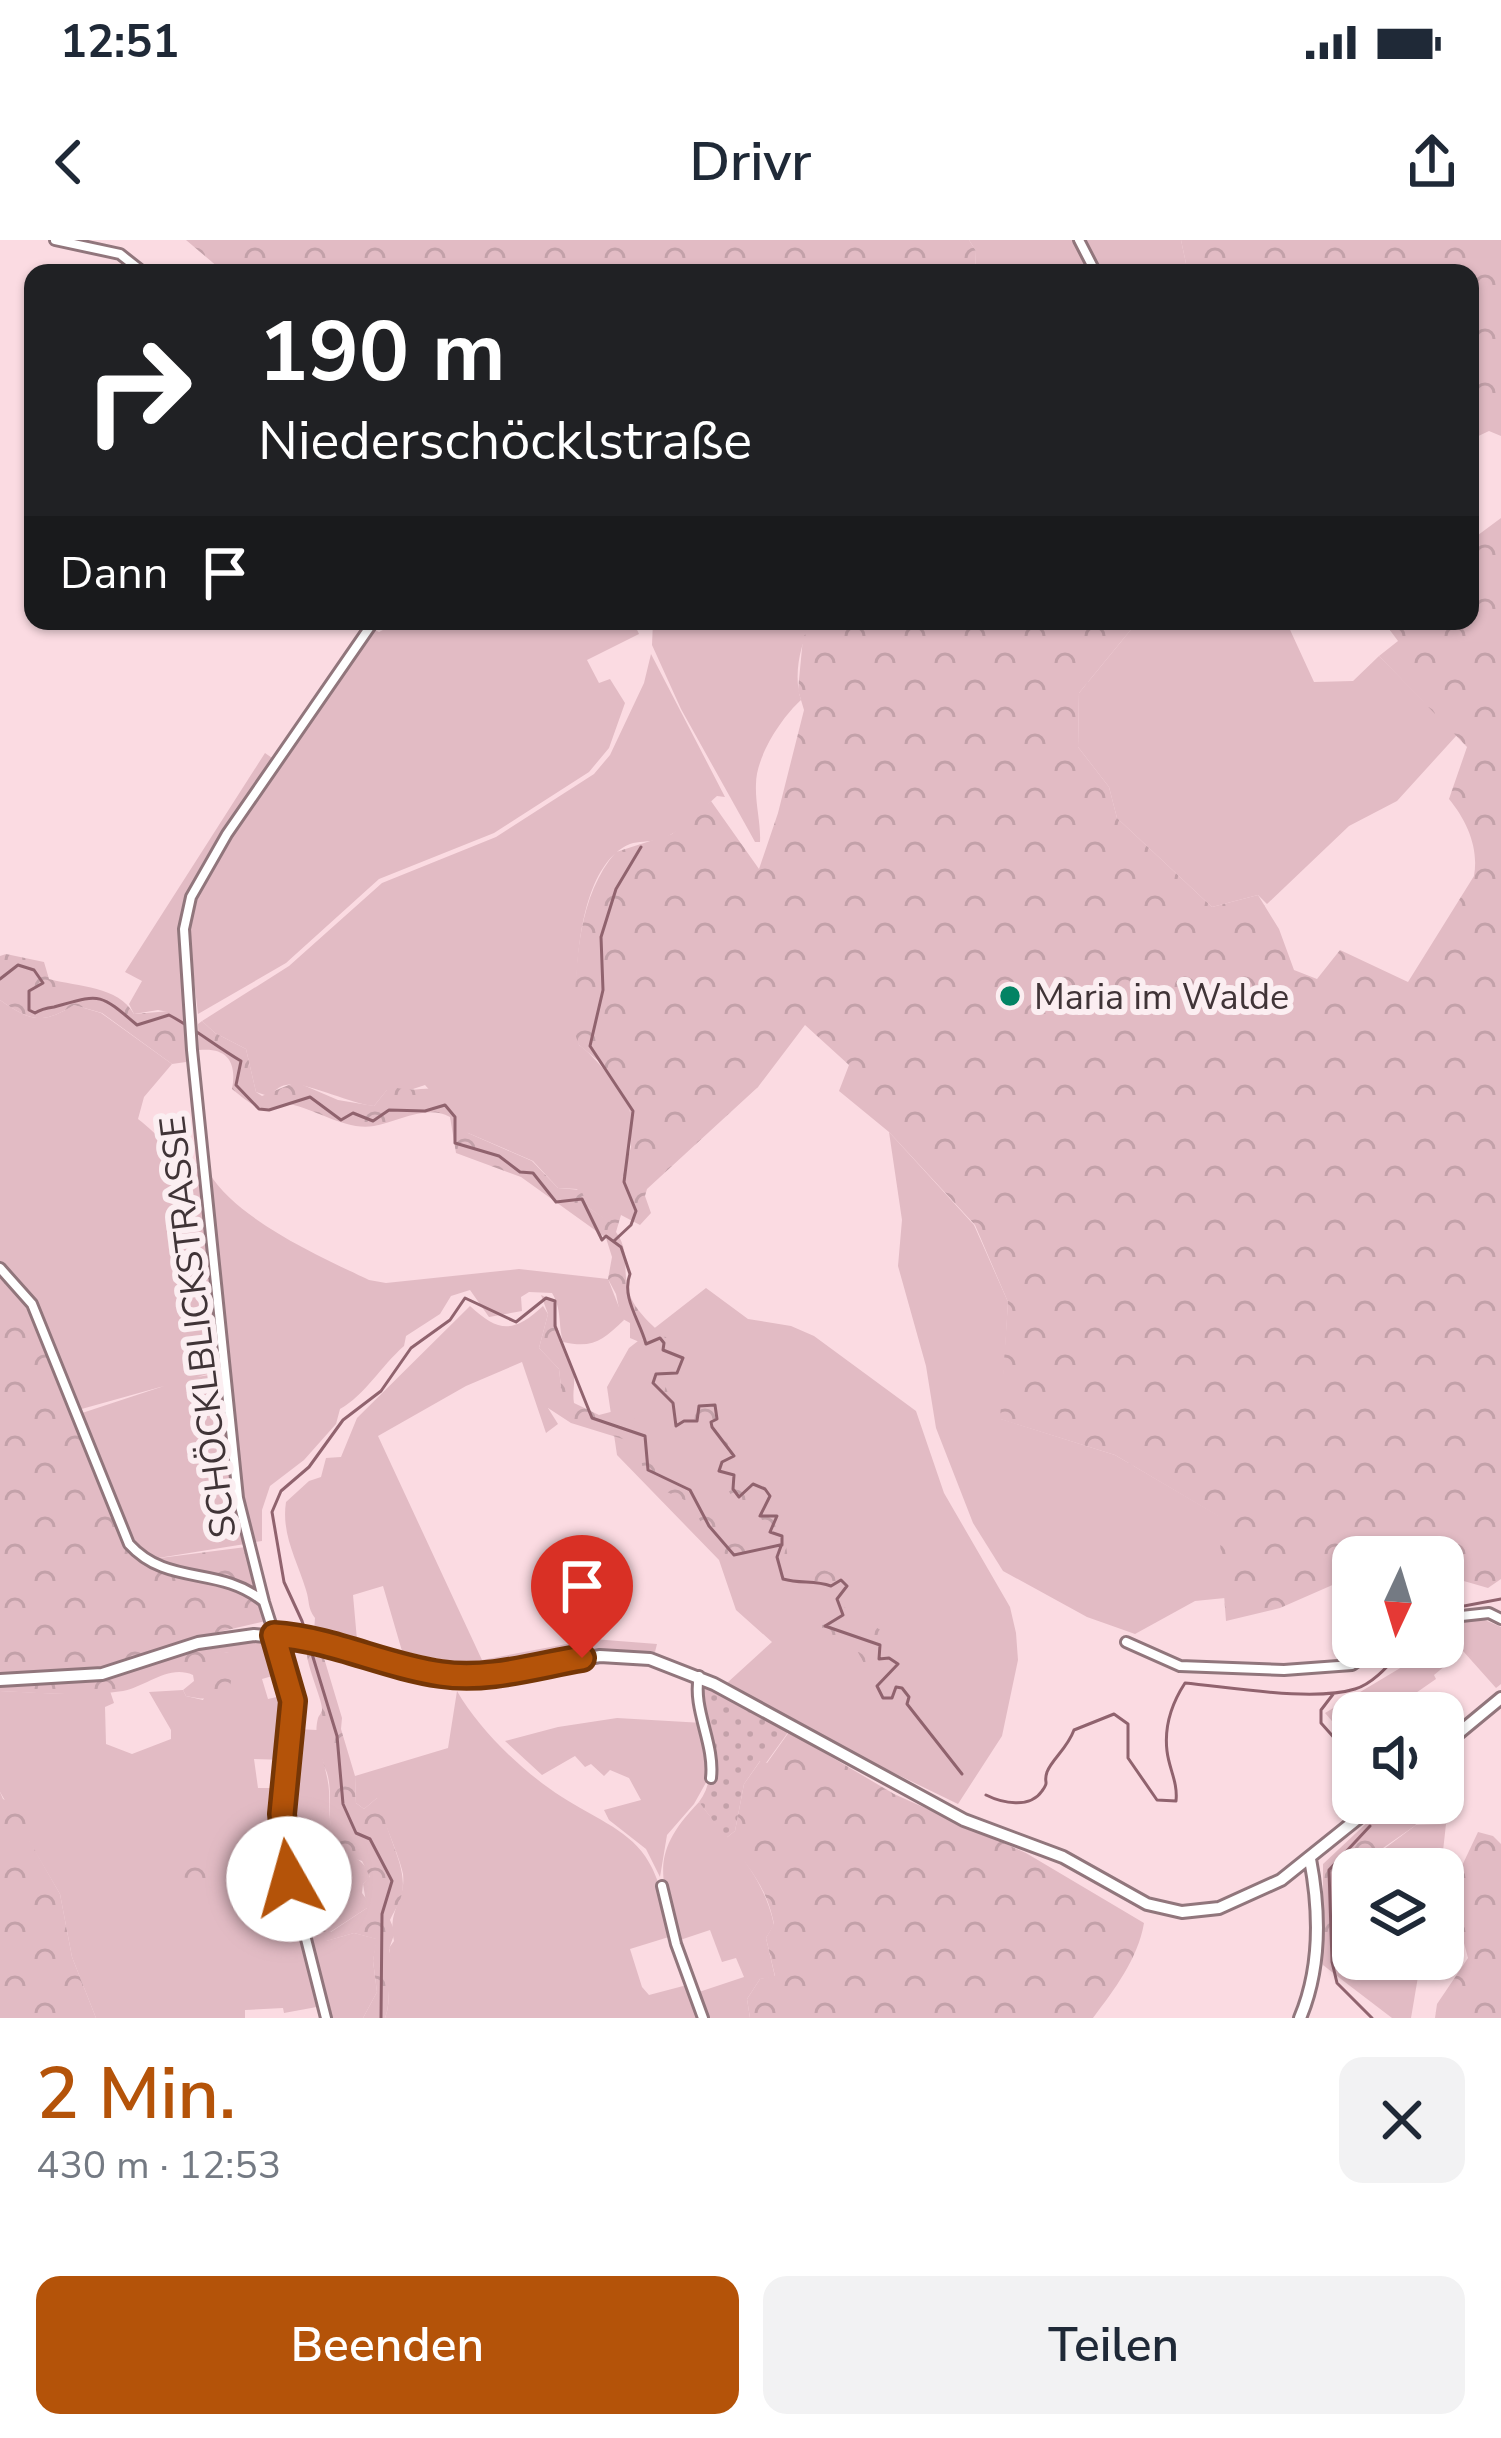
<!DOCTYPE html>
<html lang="de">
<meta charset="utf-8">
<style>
body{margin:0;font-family:"Nunito Sans",sans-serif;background:#f2f2f3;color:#1f2937;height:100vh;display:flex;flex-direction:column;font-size:45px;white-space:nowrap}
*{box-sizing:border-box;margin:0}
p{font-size:39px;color:#747a83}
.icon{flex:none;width:66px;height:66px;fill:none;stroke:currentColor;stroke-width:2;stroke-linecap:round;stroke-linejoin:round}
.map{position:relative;height:1778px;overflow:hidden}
.sheet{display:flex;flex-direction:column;background:#fff;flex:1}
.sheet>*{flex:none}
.top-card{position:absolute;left:24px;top:24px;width:1455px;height:366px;border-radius:24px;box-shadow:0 3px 9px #0004;background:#202124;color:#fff;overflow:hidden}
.needle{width:78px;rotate:184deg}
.controls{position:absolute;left:1332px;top:1296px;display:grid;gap:24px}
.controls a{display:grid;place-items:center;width:132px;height:132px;border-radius:24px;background:#fff;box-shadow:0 3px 9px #0004;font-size:60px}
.pin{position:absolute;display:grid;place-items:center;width:102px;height:102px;color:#fff;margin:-123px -51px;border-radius:50% 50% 50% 0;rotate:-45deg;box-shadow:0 0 12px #0007}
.pin .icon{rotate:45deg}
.me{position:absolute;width:132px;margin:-66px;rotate:353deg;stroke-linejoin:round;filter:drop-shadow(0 0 9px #0008)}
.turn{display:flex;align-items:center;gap:42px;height:252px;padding:0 36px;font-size:54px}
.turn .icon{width:156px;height:156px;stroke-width:2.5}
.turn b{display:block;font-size:84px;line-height:102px}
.then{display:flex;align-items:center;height:114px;padding:0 36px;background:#0003;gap:24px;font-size:45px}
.round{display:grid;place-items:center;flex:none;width:126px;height:126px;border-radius:24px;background:#f2f2f3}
.overview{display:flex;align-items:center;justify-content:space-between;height:204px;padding:0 36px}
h1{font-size:72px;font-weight:600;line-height:90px;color:#b45309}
.button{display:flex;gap:24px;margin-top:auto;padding:24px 36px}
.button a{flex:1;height:138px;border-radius:24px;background:#b45309;color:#fff;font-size:48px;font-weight:600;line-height:138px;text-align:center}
.button a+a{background:#f2f2f3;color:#1f2937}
.status{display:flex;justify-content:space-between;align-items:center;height:84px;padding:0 60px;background:#fff;direction:ltr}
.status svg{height:33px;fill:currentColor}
header{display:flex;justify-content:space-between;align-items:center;height:156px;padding:0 36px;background:#fff;font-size:54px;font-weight:600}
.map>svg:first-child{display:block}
.grass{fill:#e2bbc4}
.forest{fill:url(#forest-crowns)}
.garden{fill:url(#garden-dots)}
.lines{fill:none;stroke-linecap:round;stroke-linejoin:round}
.stream{stroke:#90636e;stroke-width:3}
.minor-casing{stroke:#91767c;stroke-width:14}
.secondary-casing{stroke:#91767c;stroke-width:16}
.minor{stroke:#fff;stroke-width:8}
.secondary{stroke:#fff;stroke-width:10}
.route-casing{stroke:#753606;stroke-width:30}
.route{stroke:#b45309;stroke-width:21}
.poi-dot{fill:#038364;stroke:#fbeef1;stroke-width:4.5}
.labels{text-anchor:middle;stroke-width:12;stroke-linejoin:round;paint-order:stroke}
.poi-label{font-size:36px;fill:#403437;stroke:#fbeef1;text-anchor:start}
.street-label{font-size:36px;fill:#403437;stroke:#fbeef1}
</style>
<div class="status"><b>12:51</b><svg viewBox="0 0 49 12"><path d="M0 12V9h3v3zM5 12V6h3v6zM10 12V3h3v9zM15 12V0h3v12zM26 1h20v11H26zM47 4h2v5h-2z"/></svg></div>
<header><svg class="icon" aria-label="back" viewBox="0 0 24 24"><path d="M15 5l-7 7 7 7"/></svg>Drivr<svg class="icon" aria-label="share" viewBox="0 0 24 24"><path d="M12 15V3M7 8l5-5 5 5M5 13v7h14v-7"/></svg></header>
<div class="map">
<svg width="1501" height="1778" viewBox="0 0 1501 1778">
<defs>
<pattern id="forest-crowns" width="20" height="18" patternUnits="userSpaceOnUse" patternTransform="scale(3)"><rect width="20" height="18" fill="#e2bbc4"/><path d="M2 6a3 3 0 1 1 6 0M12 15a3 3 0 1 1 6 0" fill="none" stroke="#c3a1a9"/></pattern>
<pattern id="garden-dots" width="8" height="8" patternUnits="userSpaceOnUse" patternTransform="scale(3)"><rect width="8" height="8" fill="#e2bbc4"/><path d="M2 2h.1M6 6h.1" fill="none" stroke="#c3a1a9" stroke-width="1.8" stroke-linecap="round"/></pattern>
</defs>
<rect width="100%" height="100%" fill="#fbdbe2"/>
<!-- grass -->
<path class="grass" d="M969,0h212l7,33h-213l1,-22z
M400,381h233l6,13 -52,26 12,23 11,-4 15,24 -16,45 -20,24 -95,61 -115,46 -93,84 -88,51 -10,-85 9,-36 46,-76 130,-188 6,3z
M653,381h160c-13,21 -20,55 -12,79 -20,18 -45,57 -45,84 -1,19 5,39 4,58h-5l-6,-11 -68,-122 -29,-64z
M1138,381h148l28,61 39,-1 26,-25 78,79 -60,66 -48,25 -82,78 -9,-9 -46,12 -95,-89 -8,-31 -31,-40 1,-54z
M651,414l74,143 -8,-1c-18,16 -36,37 -59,44 -9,2 -20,1 -28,4 -57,24 -57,151 -51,201 15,10 47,49 51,67 3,24 -8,91 -20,111l-21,-15 -12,-19 -19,-1 -25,-27 -65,-28 -43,-48 -18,6 -20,-1 -13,16c-25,-2 -70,-26 -88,-21 -7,1 -12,7 -18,11l-12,-4 -10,-43 -31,-16 -13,-12 87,-55 93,-83 114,-46 98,-63 16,-19 34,-72z
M265,513l10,7c-31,42 -88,109 -94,162 -3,30 5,64 7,94l-30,-6 -24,4 -5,-10 13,-23 -17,-9z
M0,760c30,21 42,25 74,5l27,8 71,51 -28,33 -6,22c21,16 37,38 61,47l23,204 -25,7 25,-4 16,141 7,30 -93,15 -20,-14 -53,-131 85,-28 -86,24 -44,-110 -34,-37z
M889,892l85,93 34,77 -7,117 114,36 104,61 6,82 -30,3 -60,33 -48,-17 -84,-46 -30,-48 -37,-95 -10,-62 -28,-100 4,-46z
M209,933c30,48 110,83 160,107l17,3 133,-14 89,10 16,41c-21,20 -31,29 -61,22 -5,-18 -1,-33 -11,-49l-23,-1 -8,5 1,14 -33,6 -19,-27 -19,6 -11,18 -34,22 -2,10c-23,20 -39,49 -64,63l-4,15 -32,36 -34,26 -8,24v31l-7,1 -9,-20z
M706,1048l42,31 43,7 23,10 102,75 28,82 66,114 6,26 2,27 -16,76 -44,68 -99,-48 -132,-73 45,-41 -36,-32 -17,-50 -102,-105 -10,-68 22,-39z
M470,1066c29,27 44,27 73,0l5,8 -9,34 20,21 2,18 -13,21 10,16 -12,9 -24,-71 -56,24 -88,50 104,224 111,-21 64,5 -2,8 -50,-3 -128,18 -75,-16 -19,-65 -30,9 4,45 -43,-8 1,-14c-8,-11 -5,-16 -9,-28 -9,-30 -25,-56 -20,-88l23,-21 12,-4 5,-19 15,-1 16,-39z
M1478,1377l23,10v57l-5,4 -33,-37 -29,24 2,4 -49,34h-34l-3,29 -25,-29 92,-55 9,-11h17v-26z
M266,1400l7,3 10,30 -21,6 6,20 22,-5 -4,66 -32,-1 4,29h24v64l5,27 35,127 -38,7 -1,-5 -38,2v8h-149l-24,-61 -12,-63 -60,-102v-101l63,3 47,-3 4,12 -9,4 1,37 26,10 39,-15v-9l-22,-38 34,-2 3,6 17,4 26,-47 -15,-2 -2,-5z
M457,1451c23,40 66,81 105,106 27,18 65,32 83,59 16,23 20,53 27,80l-42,13 12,38 7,8 38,-10 12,33h-314c6,-17 2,-24 3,-40 0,-12 4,-17 1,-30l5,-7c-7,-34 12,-38 9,-67 -3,-17 -21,-55 -26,-76l-13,11 -8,-6 -1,-27 93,-28z
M617,1478l86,5 5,56 -14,25 -27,31 -7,42 -14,-28 -37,-29 -5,-10 37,-10 -12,-22 -19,-8 -6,6 -13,-12 -6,3 -10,-11 -33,19 -37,-34 53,-14z
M296,1489l21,1c2,18 7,32 10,47 5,20 -1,39 7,59 9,20 33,21 36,42l-7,6 -1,9 6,8 -1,7 -37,24 -7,-4 -3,-12 -8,-7 14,32 28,-8 23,6 -4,22 4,31 -14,26h-33l-42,-167 -1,-50z
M699,1562c30,40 65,73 75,123l-8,13 9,39 -15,2 -13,20 3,19h-44l-10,-25 48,-16 -8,-19 -14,4 -12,-32 -33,11c-15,-65 -29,-86 22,-139z
M1446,1584l-5,45h-84l59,-44z
M1353,1635v84h68l-10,59h-19l-55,-42 8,-89z"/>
<!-- forest -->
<path class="forest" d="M186,0h783l7,11 -1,22h-750z
M1181,0h320v196l-12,-5 -19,9v-167h-282z
M1501,278v1061l-13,9 -45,-13v-18h-90v19l-73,32 -54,13 -8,-105 -103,-61 -115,-36 8,-117 -33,-77 -86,-93 -50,-41 10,-26 -44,-40 -47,62 -111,102 -2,7 6,17 -11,12 -19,-10 -5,17c16,22 4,42 15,66 11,23 38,41 56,57l-4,13 -22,8 8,19 13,11 19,-12 18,15v25l19,21 -2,23 24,2 30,51 -4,14 4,29 25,-8 35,15 -6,26 38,24 10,18 -13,14 -13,4 -12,-22 -32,-13v-11l11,-8 2,-23 -17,-4 -29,6 -28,-34 -22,3 -25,-13 -23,-45 -24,-11 -24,-21 -4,-27 -68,-21 -23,-15 1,-17 12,-4 -2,-18 -20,-21 9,-34 -7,-19 14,6c-2,29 11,44 18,71 3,9 -1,20 1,31l25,12 23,-6 36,29 -3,19 18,20 21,12 19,30 8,-5 21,6 5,18 25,7 -14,-35 -27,-15 -12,-21 -2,-29 -8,-18 -17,-7 -12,5 -14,-8v-16l-23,-25 24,-16 -11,-11 -26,-11v-15l-9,-5 -5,-24 -8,-15 4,-22 -6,-19 -85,-61 -65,-24 -6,-36c-24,-13 -52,5 -76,9 -28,5 -58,-17 -85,-22 -26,12 -37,1 -57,-15 5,-26 -4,-42 -33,-39l-1,-26 4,-3 13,12 31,16 10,43 6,4 34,-14 42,18 36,6 16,-20c34,12 45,-13 75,23l3,24 64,28 26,27 23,2 8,18 21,14 21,-75 -1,-36 -29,-48 -22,-18 -4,-11c0,-60 0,-135 41,-182l56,-18 39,-33 48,68 19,-56 26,-103 -6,-20 5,-52 10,-17h325l-59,72 -1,54 31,40 8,31 95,89 46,-12 21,34 15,41 23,9 23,-29 68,32 66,-106c5,-28 -7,-55 -25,-77l18,-52 -88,-91 19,-15 -15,-20h87v-80z
M6,714l38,8 5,17c30,8 69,7 85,35l48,-4 6,6 -2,46 -14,2 -70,-51 -28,-8c-32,20 -44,16 -74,-5v-44z
M0,1033l28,32 96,244 28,10 94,-12 20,74 -56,13 4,16 15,3 6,5 -5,29c-14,14 -26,13 -44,9l-3,-6 11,-9 -1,-6c-25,-11 -47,12 -70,16 -40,6 -83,2 -123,0z
M306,1406l15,2 21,70 -1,11 14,47 1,27 8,6 13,-11 5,2c1,33 26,64 20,93 -2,10 -8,18 -12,27l5,12 -6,17 4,17c-10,15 0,32 -8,52h-22l14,-26 -4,-31 3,-22 -22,-6 -38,11 -11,-25 7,-10 6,1 5,18 8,4 36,-24 -4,-24 7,-7 -8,-16c-48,-16 -25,-56 -35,-88 -6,-17 -14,-36 -9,-55 1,-3 4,-5 4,-8 1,-10 -16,-43 -16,-64z
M789,1492l105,62 132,59 118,70c-6,36 -30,67 -51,95h-343l-3,-19 13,-20 15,-3 -9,-38 8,-14c-8,-39 -25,-56 -48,-86l9,-7 9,-47 17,-24 6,3z
M0,1552l3,7 32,14 -6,27 31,54 12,63 24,61h-96z
M1388,1563h13l15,22 -63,44 -8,19 -8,88 -14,-11v-101z
M1478,1592l15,4 8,8v174h-66l2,-14 31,-46 -18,-67z
M159,1616l65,13 55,2 1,6c-33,9 -110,6 -138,-15l-1,-4z"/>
<!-- garden -->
<path class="garden" d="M701,1444l88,47 -23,32 -6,-2 -16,23 -9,47 -9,7 -27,-36c25,-33 -1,-78 2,-118z"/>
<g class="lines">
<!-- stream -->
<path class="stream" d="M0,739l18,-14 16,5 9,13 -14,8v19l6,3c6,-4 12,-5 19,-6 47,-13 44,-15 83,18l32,-10c23,12 48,32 72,46l-5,24 23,24 10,1 41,-13 31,23 12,-7 20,8 16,-11 36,1 20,-6 10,12v26l44,13 21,16 13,1 23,29 26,-3 20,41 4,-4 15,11 9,27c-9,23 10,47 16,70l14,-6 4,5 -1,7 20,8 -6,15 -21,1 -3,9 20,20 3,23 8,-5h13l2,-15 16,-1 2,14 -6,3 1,5 22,29 -12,6 -3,9 15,4 -1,14 6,8 14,-13 12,5 5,7 -10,20h17l-7,16 12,4v9
M615,1000l16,-15 5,-14 -12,-29 9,-71 -43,-65 13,-56 -2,-53 15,-48 25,-42
M781,1306l-4,11 6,22c18,5 31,1 48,7l10,-6 6,6 -10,13 6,16 -18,11 55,19 -1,14 10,-1 9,6 -21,22 6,12h9l4,-11 6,1 7,9 -2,7 55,70
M1443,1370l58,-11
M1334,1453l-13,17v13l32,36
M986,1555c16,8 44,14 56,-4 8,-11 1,-7 5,-19 5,-13 20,-23 27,-42l40,-16 14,10v34l29,42 19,1c2,-19 -7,-32 -9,-50 -3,-25 5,-48 18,-68 45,4 128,19 170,6 20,-6 36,-27 50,-42
M1381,1576l5,-8
M1370,1586l-41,44 3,92 5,21 35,35
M381,1778l1,-104 10,-33 -22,-42 -14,-6 -13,-29 -6,-68 -35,-115 -18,-39 -12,-70 9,-21 28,-24 34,-47 38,-29 30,-43 39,-28 15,-22 51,24 30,-24 9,3v25l37,92 53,18 3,34 42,20 19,36 25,29 46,-10"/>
<!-- minor casing -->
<g class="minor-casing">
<path id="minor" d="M55,0l65,14 24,19
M1079,0l17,33
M0,1028l32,36 97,240c39,43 89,21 134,57
M1443,1378l46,-5 12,6
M1126,1402l54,24 104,4 68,-5 26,-18
M699,1436c-7,33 16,67 12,102
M662,1646l14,58 27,74
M326,1778l-42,-166 -1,-52 9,-71v-39l-28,-88 -26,-104 -46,-448 -8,-121 7,-32 36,-63 147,-213"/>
</g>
<!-- secondary casing -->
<g class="secondary-casing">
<path id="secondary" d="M0,1440l102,-6 96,-31 56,-8 67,6 94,28 40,7 41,-2 104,-18 50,3 64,25 250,136 99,37 84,47 35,8 37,-4 62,-28 96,-77
M1443,1506l58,-48
M1300,1778c21,-50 20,-107 10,-159"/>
</g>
<!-- minor -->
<use href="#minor" class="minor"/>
<!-- secondary -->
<use href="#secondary" class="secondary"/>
</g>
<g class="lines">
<!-- route casing -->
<g class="route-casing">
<path id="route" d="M289,1639l-7,-65 11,-113 -19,-66c59,4 110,31 167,39 47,7 94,-8 141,-16"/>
</g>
<!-- route -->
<use href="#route" class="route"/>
</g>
<!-- markers -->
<circle class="poi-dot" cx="1010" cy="756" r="12"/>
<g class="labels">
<!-- poi labels -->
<g class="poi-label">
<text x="1034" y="769">Maria im Walde</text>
</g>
<!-- street labels -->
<g class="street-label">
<text transform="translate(197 1087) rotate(-97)" y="13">SCHÖCKLBLICKSTRASSE</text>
</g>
</g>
</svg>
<div class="controls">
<a><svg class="needle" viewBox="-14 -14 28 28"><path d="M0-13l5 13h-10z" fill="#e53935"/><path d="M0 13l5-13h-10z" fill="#747a83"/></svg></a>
<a><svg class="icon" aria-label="sound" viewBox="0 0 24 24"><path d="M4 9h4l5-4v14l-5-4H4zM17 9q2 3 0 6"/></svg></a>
<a><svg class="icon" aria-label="layers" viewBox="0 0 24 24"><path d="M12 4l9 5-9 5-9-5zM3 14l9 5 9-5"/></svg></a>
</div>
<div class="pin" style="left:582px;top:1418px;background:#d93025"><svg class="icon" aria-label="arrive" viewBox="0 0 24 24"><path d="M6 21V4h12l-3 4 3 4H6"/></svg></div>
<svg class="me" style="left:289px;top:1639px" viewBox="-20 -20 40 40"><circle r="19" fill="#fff"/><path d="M0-13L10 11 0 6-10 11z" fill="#b45309"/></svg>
<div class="top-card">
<div class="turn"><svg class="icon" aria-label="right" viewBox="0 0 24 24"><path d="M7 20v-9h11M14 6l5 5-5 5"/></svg><div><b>190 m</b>Niederschöcklstraße</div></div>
<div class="then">Dann<svg class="icon" aria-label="arrive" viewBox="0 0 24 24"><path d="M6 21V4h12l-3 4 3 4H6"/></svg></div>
</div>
</div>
<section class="sheet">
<div class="overview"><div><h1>2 Min.</h1><p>430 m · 12:53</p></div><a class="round"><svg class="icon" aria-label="close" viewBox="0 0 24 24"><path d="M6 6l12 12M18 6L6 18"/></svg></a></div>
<div class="button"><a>Beenden</a><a>Teilen</a></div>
</section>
